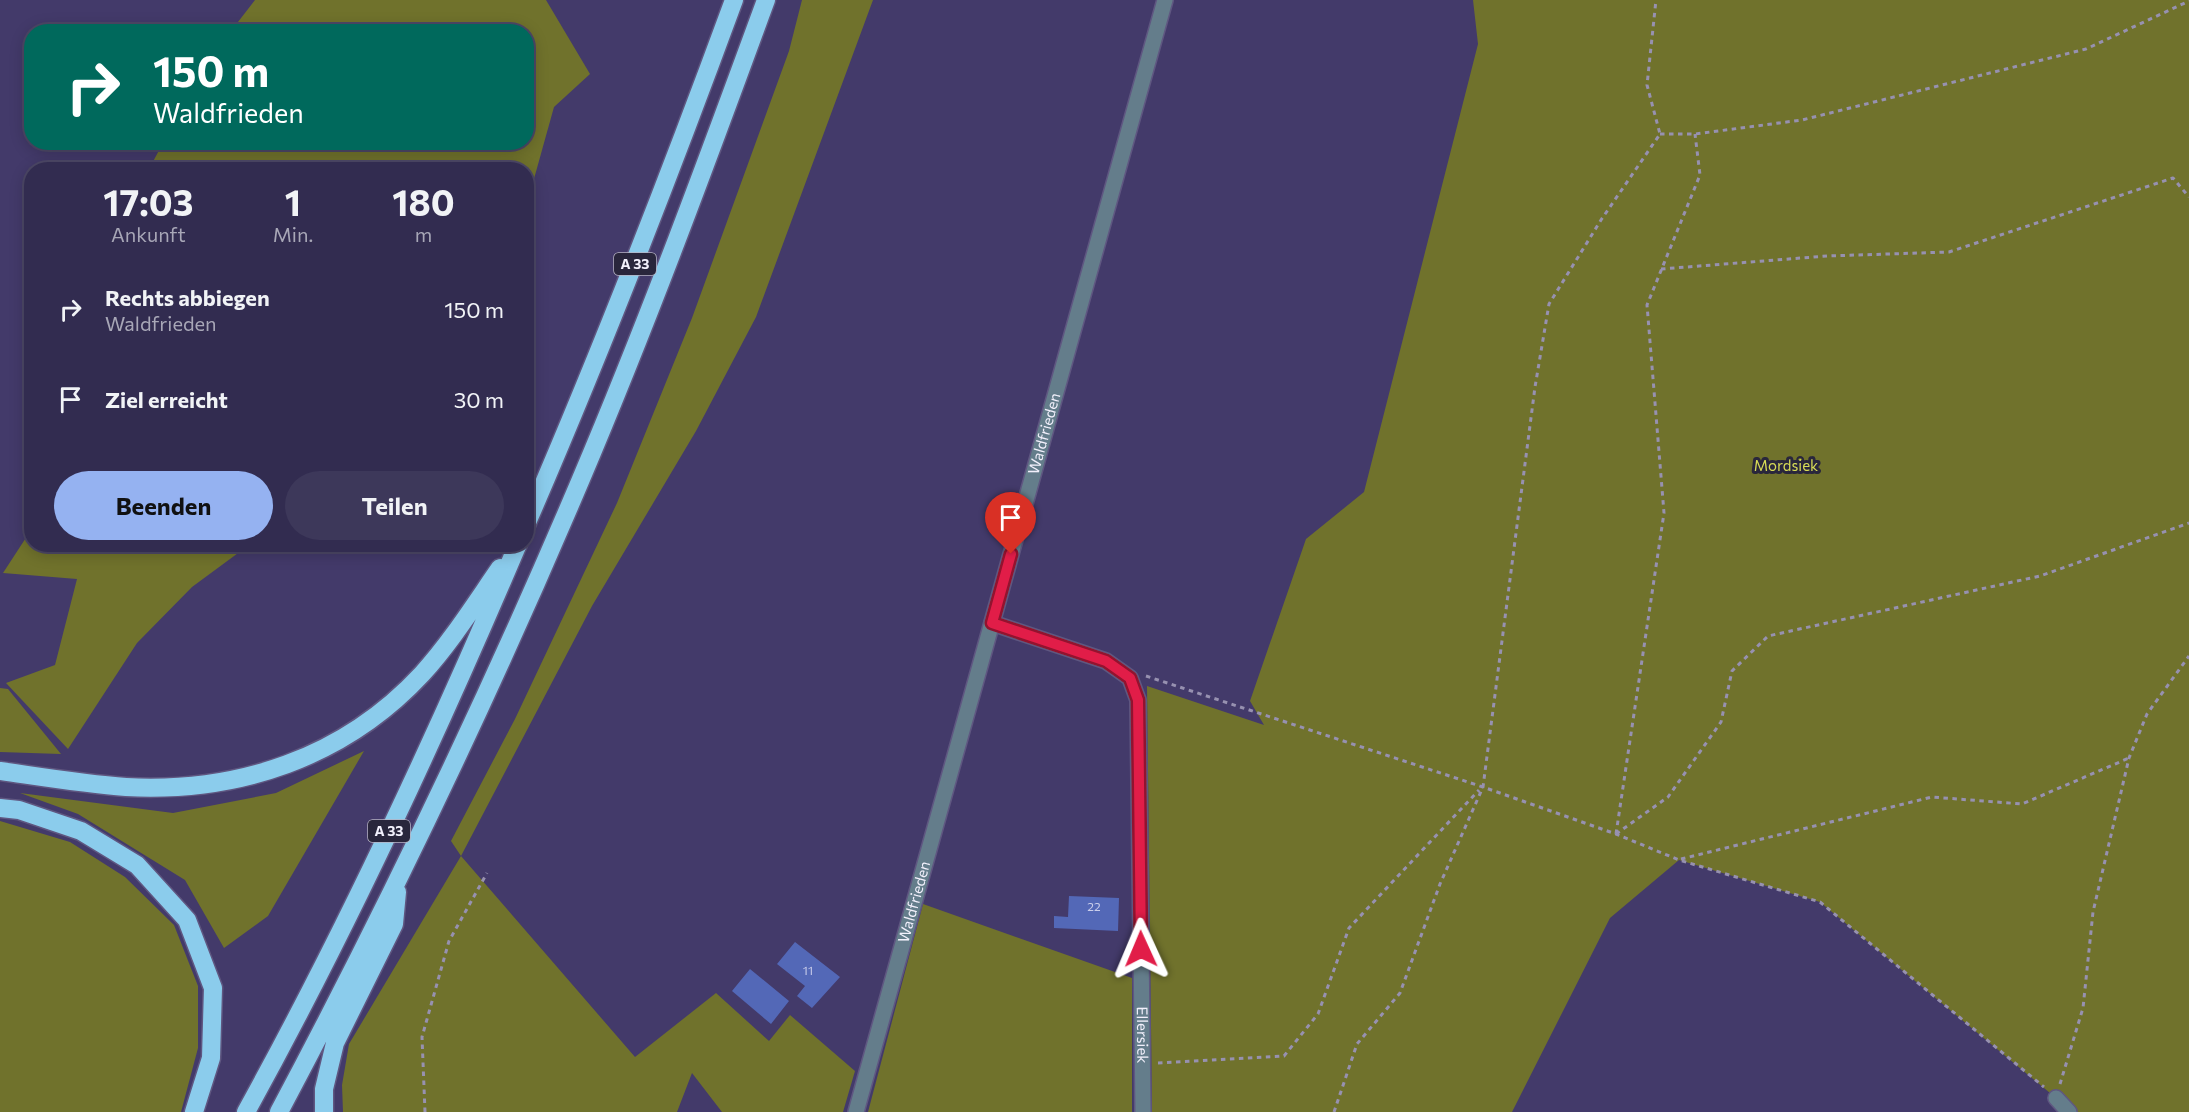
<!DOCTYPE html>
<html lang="de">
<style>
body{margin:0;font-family:Commissioner,sans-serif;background:#3d385a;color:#f1f3f6;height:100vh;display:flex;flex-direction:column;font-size:22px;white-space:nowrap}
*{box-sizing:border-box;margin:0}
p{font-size:20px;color:#a8a7b7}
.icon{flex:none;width:33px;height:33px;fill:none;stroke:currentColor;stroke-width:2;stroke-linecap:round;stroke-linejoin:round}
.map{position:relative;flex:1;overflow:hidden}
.side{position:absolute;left:24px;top:162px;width:510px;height:390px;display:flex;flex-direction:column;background:#322c50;border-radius:24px;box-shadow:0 3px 15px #0003,0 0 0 2px #4d4867}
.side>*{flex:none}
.top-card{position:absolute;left:24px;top:24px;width:510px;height:126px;border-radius:24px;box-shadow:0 3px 15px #0003,0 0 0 2px #4d4867;background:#00695c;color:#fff;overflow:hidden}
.pin{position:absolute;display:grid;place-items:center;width:51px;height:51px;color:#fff;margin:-62px -26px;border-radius:50% 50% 50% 0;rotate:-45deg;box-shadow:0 0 6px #0007}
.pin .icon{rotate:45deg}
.me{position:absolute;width:66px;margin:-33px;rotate:359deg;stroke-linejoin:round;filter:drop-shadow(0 0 4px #0008)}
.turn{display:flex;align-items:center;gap:21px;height:126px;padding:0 30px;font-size:27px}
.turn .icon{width:78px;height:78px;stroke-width:2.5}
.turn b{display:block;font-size:42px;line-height:51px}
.eta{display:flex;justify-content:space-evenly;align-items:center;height:102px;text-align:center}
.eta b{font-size:36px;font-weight:700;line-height:42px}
.action{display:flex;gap:12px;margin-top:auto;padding:12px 30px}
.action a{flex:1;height:69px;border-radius:36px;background:#95b2f1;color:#111;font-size:24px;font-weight:700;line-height:69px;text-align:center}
.action a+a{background:#3d385a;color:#f1f3f6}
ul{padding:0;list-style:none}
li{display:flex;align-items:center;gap:18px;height:90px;padding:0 30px}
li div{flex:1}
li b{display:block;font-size:22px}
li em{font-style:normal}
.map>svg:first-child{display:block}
.green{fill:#70722c}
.building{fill:#5368b7}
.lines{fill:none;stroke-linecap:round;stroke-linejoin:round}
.street-casing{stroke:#5f5781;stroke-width:18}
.highway-casing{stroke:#5f5781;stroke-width:21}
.path{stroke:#9791b0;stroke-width:3;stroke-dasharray:4.5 4.5;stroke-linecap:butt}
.street{stroke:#647d8b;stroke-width:15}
.highway{stroke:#8bccec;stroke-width:18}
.route-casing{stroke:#92132f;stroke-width:15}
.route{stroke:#e11d48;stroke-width:10}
.labels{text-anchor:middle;stroke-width:6;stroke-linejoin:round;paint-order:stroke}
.number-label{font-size:12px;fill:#caceeb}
.shield{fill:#29263c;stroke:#b6b3c2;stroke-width:1.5}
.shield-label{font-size:14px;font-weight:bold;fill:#f2f0fc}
.street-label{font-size:15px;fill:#f2f0fc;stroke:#29263c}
.park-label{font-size:15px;fill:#d8dc55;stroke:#29263c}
</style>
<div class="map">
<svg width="2189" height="1112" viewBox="0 0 2189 1112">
<rect width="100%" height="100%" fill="#433a6a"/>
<!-- green -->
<path class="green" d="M255,0h291l44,74 -36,33 -27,97 -1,-34 -377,-1 14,-26 363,-1v-110l-295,-1z
M802,0h71l-117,317 -60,114 -104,175 -131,250 174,201 81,-64 53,48 21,-26 65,56 -12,41h-121l-30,-39 -15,39h-334l-1,-27 7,-41 112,-188 -10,-15 64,-122 102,-216 75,-185 97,-267z
M1473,0h716v1112h-120l-13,-14 -236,-196 -141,-42 -69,58 -98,194h-360l-5,-426 117,39 -14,-24 56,-162 58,-47 114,-448z
M31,530l1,14 217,1 -57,42 -55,56 -69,106 -62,-66 49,-18 22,-86 -74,-6z
M0,688l8,1 53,65 -61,-2z
M364,751l-96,165 -44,32 -39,-68 -107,-66 -58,-21 153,20 103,-20z
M0,821l70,21 55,35 49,48 24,61v62l-17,64h-181z
M923,904l209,74v134h-264z"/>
<!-- building -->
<path class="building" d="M1069,896l50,2 -1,33 -64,-3v-12l14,1z
M795,942l45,35 -28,31 -15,-12 8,-10 -28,-22z
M750,969l39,32 -18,23 -39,-33z"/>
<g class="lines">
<!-- street casing -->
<g class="street-casing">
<g id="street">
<path id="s1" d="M992,623l114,38 24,17 8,22 5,412"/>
<path d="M2056,1098l13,14"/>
<path id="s2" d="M856,1112l309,-1112"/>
</g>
</g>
<!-- highway casing -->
<g class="highway-casing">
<path id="highway" d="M526,525c75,-173 143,-348 208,-525
M0,771c42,6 84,13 126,16 112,6 218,-29 296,-113 29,-32 53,-70 78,-106
M0,808l19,2 62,21 56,34 50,55 26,68 -2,70 -17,54
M246,1112c101,-183 190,-375 272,-568
M279,1112c110,-207 211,-418 302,-633 67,-158 126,-318 185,-479
M324,1112v-23l11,-46 59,-119 3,-32"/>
</g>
<!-- path -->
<path class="path" d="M1660,134h35l107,-14 284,-71 103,-48
M1661,269l166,-13 122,-4 224,-74 16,19
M1146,676l337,111 133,47 63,26 141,42 224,185
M1616,834l48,-321 -17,-208 53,-130 -5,-41
M1616,834l52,-37 53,-75 11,-51 36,-35 272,-60 149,-53
M1681,859l251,-62 90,7 107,-46
M1158,1063l126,-7 34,-42 31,-86 130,-138
M2060,1084l23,-76 10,-96 36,-154 18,-44 42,-58
M425,1112l-3,-75 27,-96 38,-68
M1334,1112l23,-68 43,-51 40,-109 43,-97 52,-400 14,-83 52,-84 59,-86 -13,-49 9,-85"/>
<!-- street -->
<use href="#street" class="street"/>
<!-- highway -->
<use href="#highway" class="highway"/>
</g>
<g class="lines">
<!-- route casing -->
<g class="route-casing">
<path id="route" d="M1011,554l-19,69 114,38 24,17 8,22 3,249"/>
</g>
<!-- route -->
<use href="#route" class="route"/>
</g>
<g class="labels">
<!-- number labels -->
<g class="number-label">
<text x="1094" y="911">22</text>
<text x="808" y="975">11</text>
</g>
<!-- shield labels -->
<g class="shield">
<rect x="614" y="253" width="42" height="22" rx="4.5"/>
<rect x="368" y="820" width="42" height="22" rx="4.5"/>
</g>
<g class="shield-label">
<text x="635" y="269">A 33</text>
<text x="389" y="836">A 33</text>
</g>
<!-- street labels -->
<g class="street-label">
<text dy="5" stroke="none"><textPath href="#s2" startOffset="704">Waldfrieden</textPath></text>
<text dy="5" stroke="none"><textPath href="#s2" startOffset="218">Waldfrieden</textPath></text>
<text dy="5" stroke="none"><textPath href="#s1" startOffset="508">Ellersiek</textPath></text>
</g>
<!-- park labels -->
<g class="park-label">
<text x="1786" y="471">Mordsiek</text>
</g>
</g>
</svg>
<div class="pin" style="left:1011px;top:554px;background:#d93025"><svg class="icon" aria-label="arrive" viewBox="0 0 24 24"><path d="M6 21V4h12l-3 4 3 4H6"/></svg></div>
<svg class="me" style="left:1141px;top:949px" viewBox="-20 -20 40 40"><path d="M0-17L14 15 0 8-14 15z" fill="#e11d48" stroke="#fff" stroke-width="4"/></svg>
<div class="top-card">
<div class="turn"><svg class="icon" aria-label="right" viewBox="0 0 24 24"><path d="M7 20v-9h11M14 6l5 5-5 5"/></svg><div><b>150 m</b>Waldfrieden</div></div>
</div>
<section class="side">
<div class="eta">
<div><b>17:03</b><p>Ankunft</p></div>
<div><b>1</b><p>Min.</p></div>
<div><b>180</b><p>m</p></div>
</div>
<ul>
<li><svg class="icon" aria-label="right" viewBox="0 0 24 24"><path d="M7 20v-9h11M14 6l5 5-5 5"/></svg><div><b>Rechts abbiegen</b><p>Waldfrieden</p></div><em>150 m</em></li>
<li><svg class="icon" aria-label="arrive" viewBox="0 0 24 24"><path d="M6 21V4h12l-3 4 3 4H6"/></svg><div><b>Ziel erreicht</b></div><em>30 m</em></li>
</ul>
<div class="action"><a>Beenden</a><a>Teilen</a></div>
</section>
</div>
